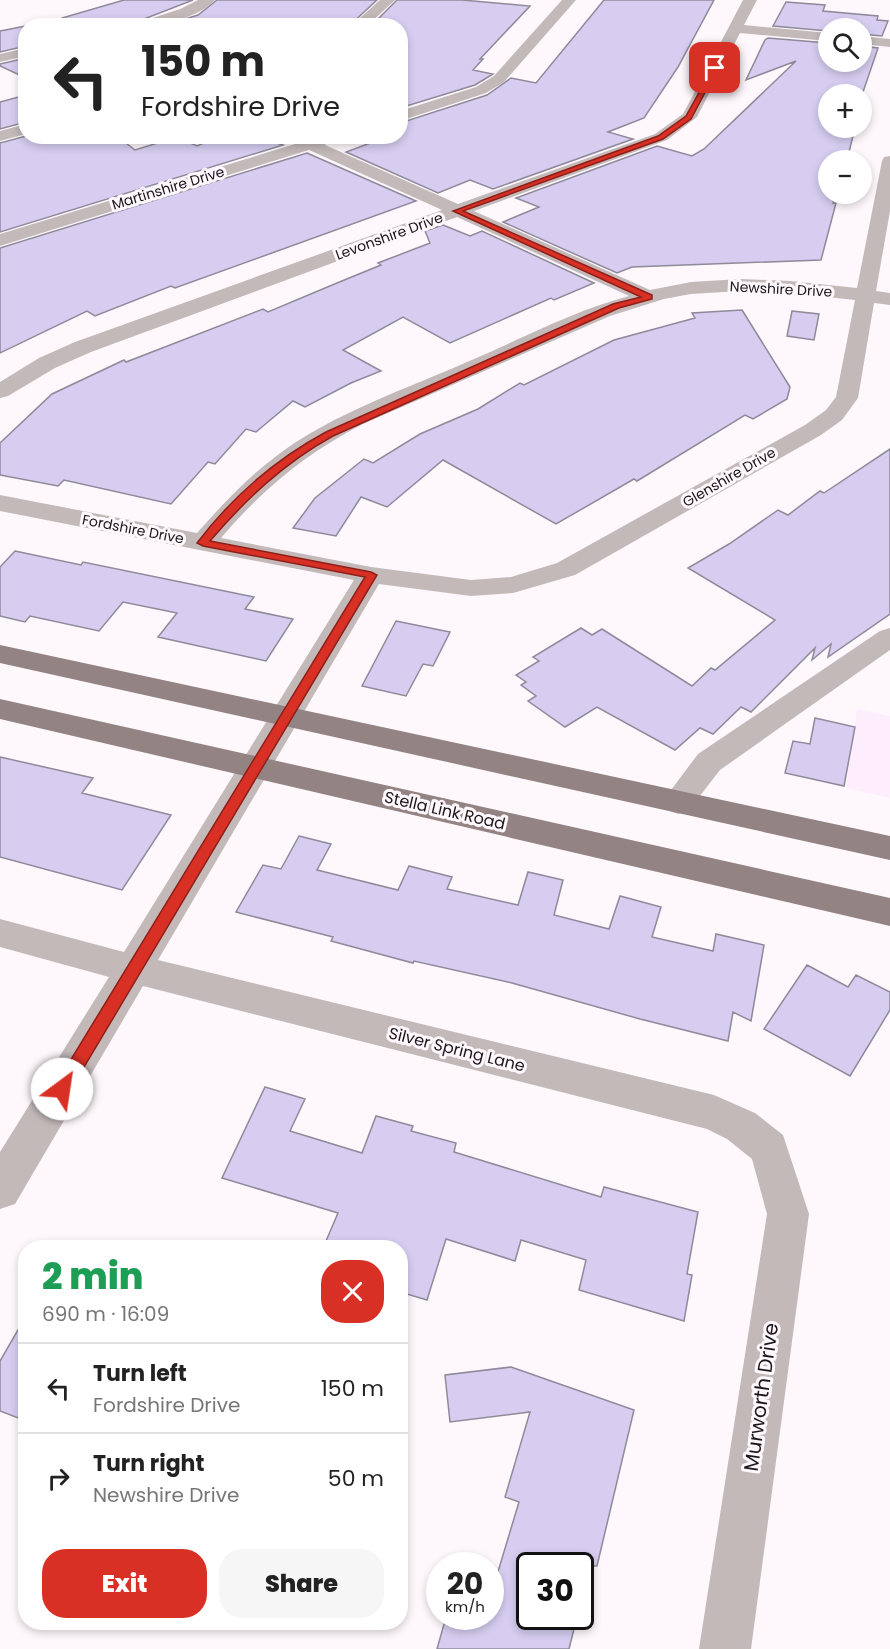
<!DOCTYPE html>
<meta charset="utf-8">
<style>
body{margin:0;font-family:Poppins,sans-serif;background:#f6f6f6;color:#222;height:100vh;display:flex;flex-direction:column;font-size:22px;white-space:nowrap}
*{box-sizing:border-box;margin:0}
p{font-size:20px;color:#767676}
.icon{flex:none;width:33px;height:33px;fill:none;stroke:currentColor;stroke-width:2;stroke-linecap:round;stroke-linejoin:round}
.map{position:relative;flex:1;overflow:hidden}
.panel{position:absolute;left:18px;top:1240px;width:390px;height:390px;display:flex;flex-direction:column;background:#fff;border-radius:24px;box-shadow:0 3px 9px #0003}
.panel>*{flex:none}
.hud{position:absolute;left:18px;top:18px;width:390px;height:126px;border-radius:24px;box-shadow:0 3px 9px #0003;background:#fff;color:#222;overflow:hidden}
.fabs{position:absolute;left:818px;top:18px;display:grid;gap:12px}
.fabs a{display:grid;place-items:center;width:54px;height:54px;border-radius:50%;background:#fff;box-shadow:0 3px 9px #0003;font-size:30px}
.speed{position:absolute;left:426px;top:1552px;display:flex;gap:12px;font-size:30px;font-weight:700;text-align:center}
.speed>*{display:grid;place-content:center;width:78px;height:78px;border-radius:50%;background:#fff;box-shadow:0 3px 9px #0003;line-height:1}
.speed small{font-size:15px;font-weight:400}
.speed .limit{border:3px solid #111;border-radius:9px;background:#fff;color:#111}
.pin{position:absolute;display:grid;place-items:center;width:51px;height:51px;color:#fff;margin:-26px;border-radius:12px;box-shadow:0 3px 9px #0006}
.me{position:absolute;width:66px;margin:-33px;rotate:31deg;stroke-linejoin:round;filter:drop-shadow(0 0 4px #0008)}
.turn{display:flex;align-items:center;gap:21px;height:126px;padding:0 24px;font-size:27px}
.turn .icon{width:78px;height:78px;stroke-width:2.5}
.turn b{display:block;font-size:42px;line-height:51px}
.round{display:grid;place-items:center;flex:none;width:63px;height:63px;border-radius:24px;background:#f6f6f6}
.summary{display:flex;align-items:center;justify-content:space-between;height:102px;padding:0 24px}
h1{font-size:36px;font-weight:800;line-height:45px;color:#1e9e55}
.action{display:flex;gap:12px;margin-top:auto;padding:12px 24px}
.action a{flex:1;height:69px;border-radius:24px;background:#d93025;color:#fff;font-size:24px;font-weight:800;line-height:69px;text-align:center}
.action a+a{background:#f6f6f6;color:#222}
ul{padding:0;list-style:none}
li{display:flex;align-items:center;gap:18px;height:90px;padding:0 24px;border-top:2px solid #e0e0e0}
li div{flex:1}
li b{display:block;font-size:22px}
li em{font-style:normal}
.map>svg:first-child{display:block}
.built{fill:#feedfc}
.building{fill:#d6cdf0;stroke:#8e8a9a;stroke-width:1.5}
.lines{fill:none;stroke-linecap:round;stroke-linejoin:round}
.minor{fill:#c3b9b9;fill-rule:evenodd}
.major{fill:#938383;fill-rule:evenodd}
.route{fill:#d93025;stroke:#8d1f18;stroke-width:1.5}
.labels{text-anchor:middle;stroke-width:6;stroke-linejoin:round;paint-order:stroke}
.far-street-label{font-size:14px;fill:#1b161a;stroke:#fef8fd}
.street-label{font-size:16px;fill:#1b161a;stroke:#fef8fd}
.near-street-label{font-size:20px;fill:#1b161a;stroke:#fef8fd}
</style>
<div class="map">
<svg width="890" height="1649" viewBox="0 0 890 1649">
<rect width="100%" height="100%" fill="#fef8fd"/>
<!-- built -->
<path class="built" d="M857,709l33,7v82l-44,-10z"/>
<!-- building -->
<path class="building" d="M124,0h69l-67,26h-63l-1,-8z
M217,0h160l-28,26h-186l35,-11z
M397,0h65l68,6 -50,53h3l-10,11 20,4 -18,11 -75,23v-82h-29z
M604,0h110l-36,67 -34,51 -36,14 25,7 -140,50 -23,-9 -32,13 -92,-41 43,-16h11v-13l87,-28 24,-17 25,5z
M786,2l39,3 -2,6 55,5 -1,4 11,1 -6,15 -21,-2v-6h-33v3l-55,-5z
M26,26v20l-26,6v-21z
M768,38l60,5v19h33v-16l17,2 -17,50v-4h-33v34h27l-8,32h-19v34h8l-3,9h3l-15,57 -189,7 -15,6 -114,-51 36,-15 -23,-9 141,-52 35,10 12,-7 92,-88 -50,19 19,-40z
M26,58v20l-26,-12v-2z
M26,95v27l-26,7v-27z
M26,136h79l9,5 8,-1 13,10 42,-13 20,9 23,-10h34l29,9 -283,87v-89z
M307,153l109,48 -241,87 -4,-2 -76,30 -8,-5 -87,42v-105z
M443,225l27,11 12,-5 112,52 -40,17 -3,-2 -101,45 -47,-26 -60,33 38,21 -30,12 -46,24 -12,-6 -37,31 -10,-3 -31,35 -7,-2 -37,42 -107,-24 -6,6 -58,-11v-32l52,-49 72,-34 2,2 137,-53 5,3 69,-29 44,-18 -3,-2 52,-20 -5,-12z
M742,310l48,77 -3,12 -34,20 -8,-4 -108,66 -3,-2 -78,45 -113,-64 -56,47 -26,-10 -25,39 -43,-8 22,-30 49,-39 9,4 47,-29 58,-25 42,-26 4,2 90,-45 81,-22 -3,-5z
M792,311l27,3 -5,26 -27,-4z
M890,449v165l-62,43 3,-13 -19,16 3,-12 -64,64 -10,-5 -28,27 -13,-6 -25,22 -78,-43 -32,20 -37,-26 8,-5 -15,-11 5,-3 -10,-7 23,-14 -6,-4 48,-29 11,7 10,-6 90,57 19,-18 4,2 60,-50 -87,-52 41,-24 49,-34 10,5 32,-24 4,2z
M15,551l66,14 2,-3 171,35 -9,12 48,10 -27,42 -108,-24 19,-24 -54,-11 -24,29 -69,-15 -5,6 -25,-6v-49z
M396,621l54,11 -17,34 -10,-2 -17,32 -44,-10z
M815,718l40,9 -11,59 -59,-13 8,-32 17,3z
M0,757l93,21 -11,15 89,22 -49,75 -122,-33z
M299,836l32,8 -14,26 81,20 11,-24 43,11 -5,12 71,16 10,-33 35,8 -9,35 55,14 11,-33 41,11 -9,30 61,14 3,-17 48,11 -13,76 -18,-9 -5,29 -88,-22 -128,-36 -98,-22 -1,2 -82,-22 2,-4 -97,-25 27,-47 18,4z
M807,965l41,22 8,-12 34,17v18l-40,66 -86,-47z
M265,1087l40,12 -15,32 72,22 14,-37 37,10 -2,5 45,12 -2,9 147,45 3,-10 94,25 -11,62 5,1 -8,46 -105,-31 7,-30 -65,-20 -6,21 -69,-22 -19,61 -27,-8v-44h-77l15,-35 -116,-35z
M26,1316v105l-26,-10v-50z
M511,1367l123,43 -37,156h-67v51h47l-8,32h-132l9,-32h44v-19l29,-96 -14,-5 25,-85 -80,10 -5,-47z"/>
<g class="lines">
<!-- minor -->
<path class="minor" d="M198,0h17c-20,21 -60,26 -87,26l52,-17z
M380,0h15l-28,26h-16z
M562,0h14l-72,82 -18,11 -86,28v-10l76,-24 18,-11z
M743,0h14l-13,25 84,8v8l-88,-8 -43,84 -30,23 -193,71 176,79 41,-8 50,-3 49,2 67,7 25,-127 2,-4 6,-1v55l-14,80 14,2v12l-16,-2 -16,95 -16,22 -21,15 -246,140 -62,18 -42,3 -92,-12 -221,376 556,135 41,18 28,22 26,79 -58,435h-52l68,-435 -15,-55 -25,-20 -20,-10 -564,-143 -128,218 -15,5v-57l109,-175 -109,-30v-28l124,33 230,-372 -354,-69v-16l197,38c24,-27 49,-54 78,-76 59,-45 132,-68 199,-98 51,-22 102,-49 155,-63l-172,-79 -366,135 -36,16 -47,28 -8,2v-16l39,-24 36,-16 367,-132 -133,-60 -309,96v-12l295,-90 -12,-8 42,2 2,4 -2,3 133,59 197,-70 28,-20zM741,291l49,2 65,7 -19,97 -10,13 -21,15 -248,138 -46,14 -40,3 -100,-13 -150,-29c41,-48 85,-85 142,-114l247,-108 54,-17 27,-5z
M861,36l29,3v8l-29,-3z
M26,48v8l-26,6v-8z
M26,124v10l-26,7v-10z
M890,628v22l-170,120 -31,40 -11,4 -11,-4 -5,-8 36,-48 182,-123z"/>
<!-- major -->
<path class="major" d="M0,645l890,191v24l-890,-197z
M0,699l890,199v28l-890,-207z"/>
</g>
<!-- route -->
<path class="route" d="M713,67l5,1 -27,51 -28,20 -200,72 189,84v4l-33,9 -286,128c-49,27 -87,63 -123,105l161,31 6,3 -309,519 -6,2 -6,-2 -2,-5 2,-5 309,-507 -162,-31 -6,-3c35,-46 79,-84 129,-111l287,-128 28,-7 -188,-86 205,-75 28,-20z"/>
<g class="labels">
<!-- far-street labels -->
<g class="far-street-label">
<text transform="translate(168 188) rotate(-17)" y="5">Martinshire Drive</text>
<text transform="translate(389 236) rotate(-20)" y="5">Levonshire Drive</text>
<text transform="translate(781 289) rotate(3)" y="5">Newshire Drive</text>
<text transform="translate(729 477) rotate(-30)" y="5">Glenshire Drive</text>
<text transform="translate(133 529) rotate(11)" y="5">Fordshire Drive</text>
</g>
<!-- street labels -->
<g class="street-label">
<text transform="translate(445 810) rotate(13)" y="6">Stella Link Road</text>
<text transform="translate(457 1049) rotate(14)" y="6">Silver Spring Lane</text>
</g>
<!-- near-street labels -->
<g class="near-street-label">
<text transform="translate(761 1397) rotate(-82)" y="7">Murworth Drive</text>
</g>
</g>
</svg>
<div class="fabs">
<a><svg class="icon" aria-label="search" viewBox="0 0 24 24"><circle cx="10" cy="10" r="6"/><path d="M15 15l6 6"/></svg></a>
<a>+</a>
<a>−</a>
</div>
<div class="speed"><div>20<small>km/h</small></div><div class="limit">30</div></div>
<div class="pin" style="left:715px;top:68px;background:#d93025"><svg class="icon" aria-label="arrive" viewBox="0 0 24 24"><path d="M6 21V4h12l-3 4 3 4H6"/></svg></div>
<svg class="me" style="left:62px;top:1089px" viewBox="-20 -20 40 40"><circle r="19" fill="#fff"/><path d="M0-13L10 11 0 6-10 11z" fill="#d93025"/></svg>
<div class="hud">
<div class="turn"><svg class="icon" aria-label="left" viewBox="0 0 24 24"><path d="M17 20v-9H6M10 6l-5 5 5 5"/></svg><div><b>150 m</b>Fordshire Drive</div></div>
</div>
<section class="panel">
<div class="summary"><div><h1>2 min</h1><p>690 m · 16:09</p></div><a class="round" style="background:#d93025;color:#fff"><svg class="icon" aria-label="close" viewBox="0 0 24 24"><path d="M6 6l12 12M18 6L6 18"/></svg></a></div>
<ul>
<li><svg class="icon" aria-label="left" viewBox="0 0 24 24"><path d="M17 20v-9H6M10 6l-5 5 5 5"/></svg><div><b>Turn left</b><p>Fordshire Drive</p></div><em>150 m</em></li>
<li><svg class="icon" aria-label="right" viewBox="0 0 24 24"><path d="M7 20v-9h11M14 6l5 5-5 5"/></svg><div><b>Turn right</b><p>Newshire Drive</p></div><em>50 m</em></li>
</ul>
<div class="action"><a>Exit</a><a>Share</a></div>
</section>
</div>
